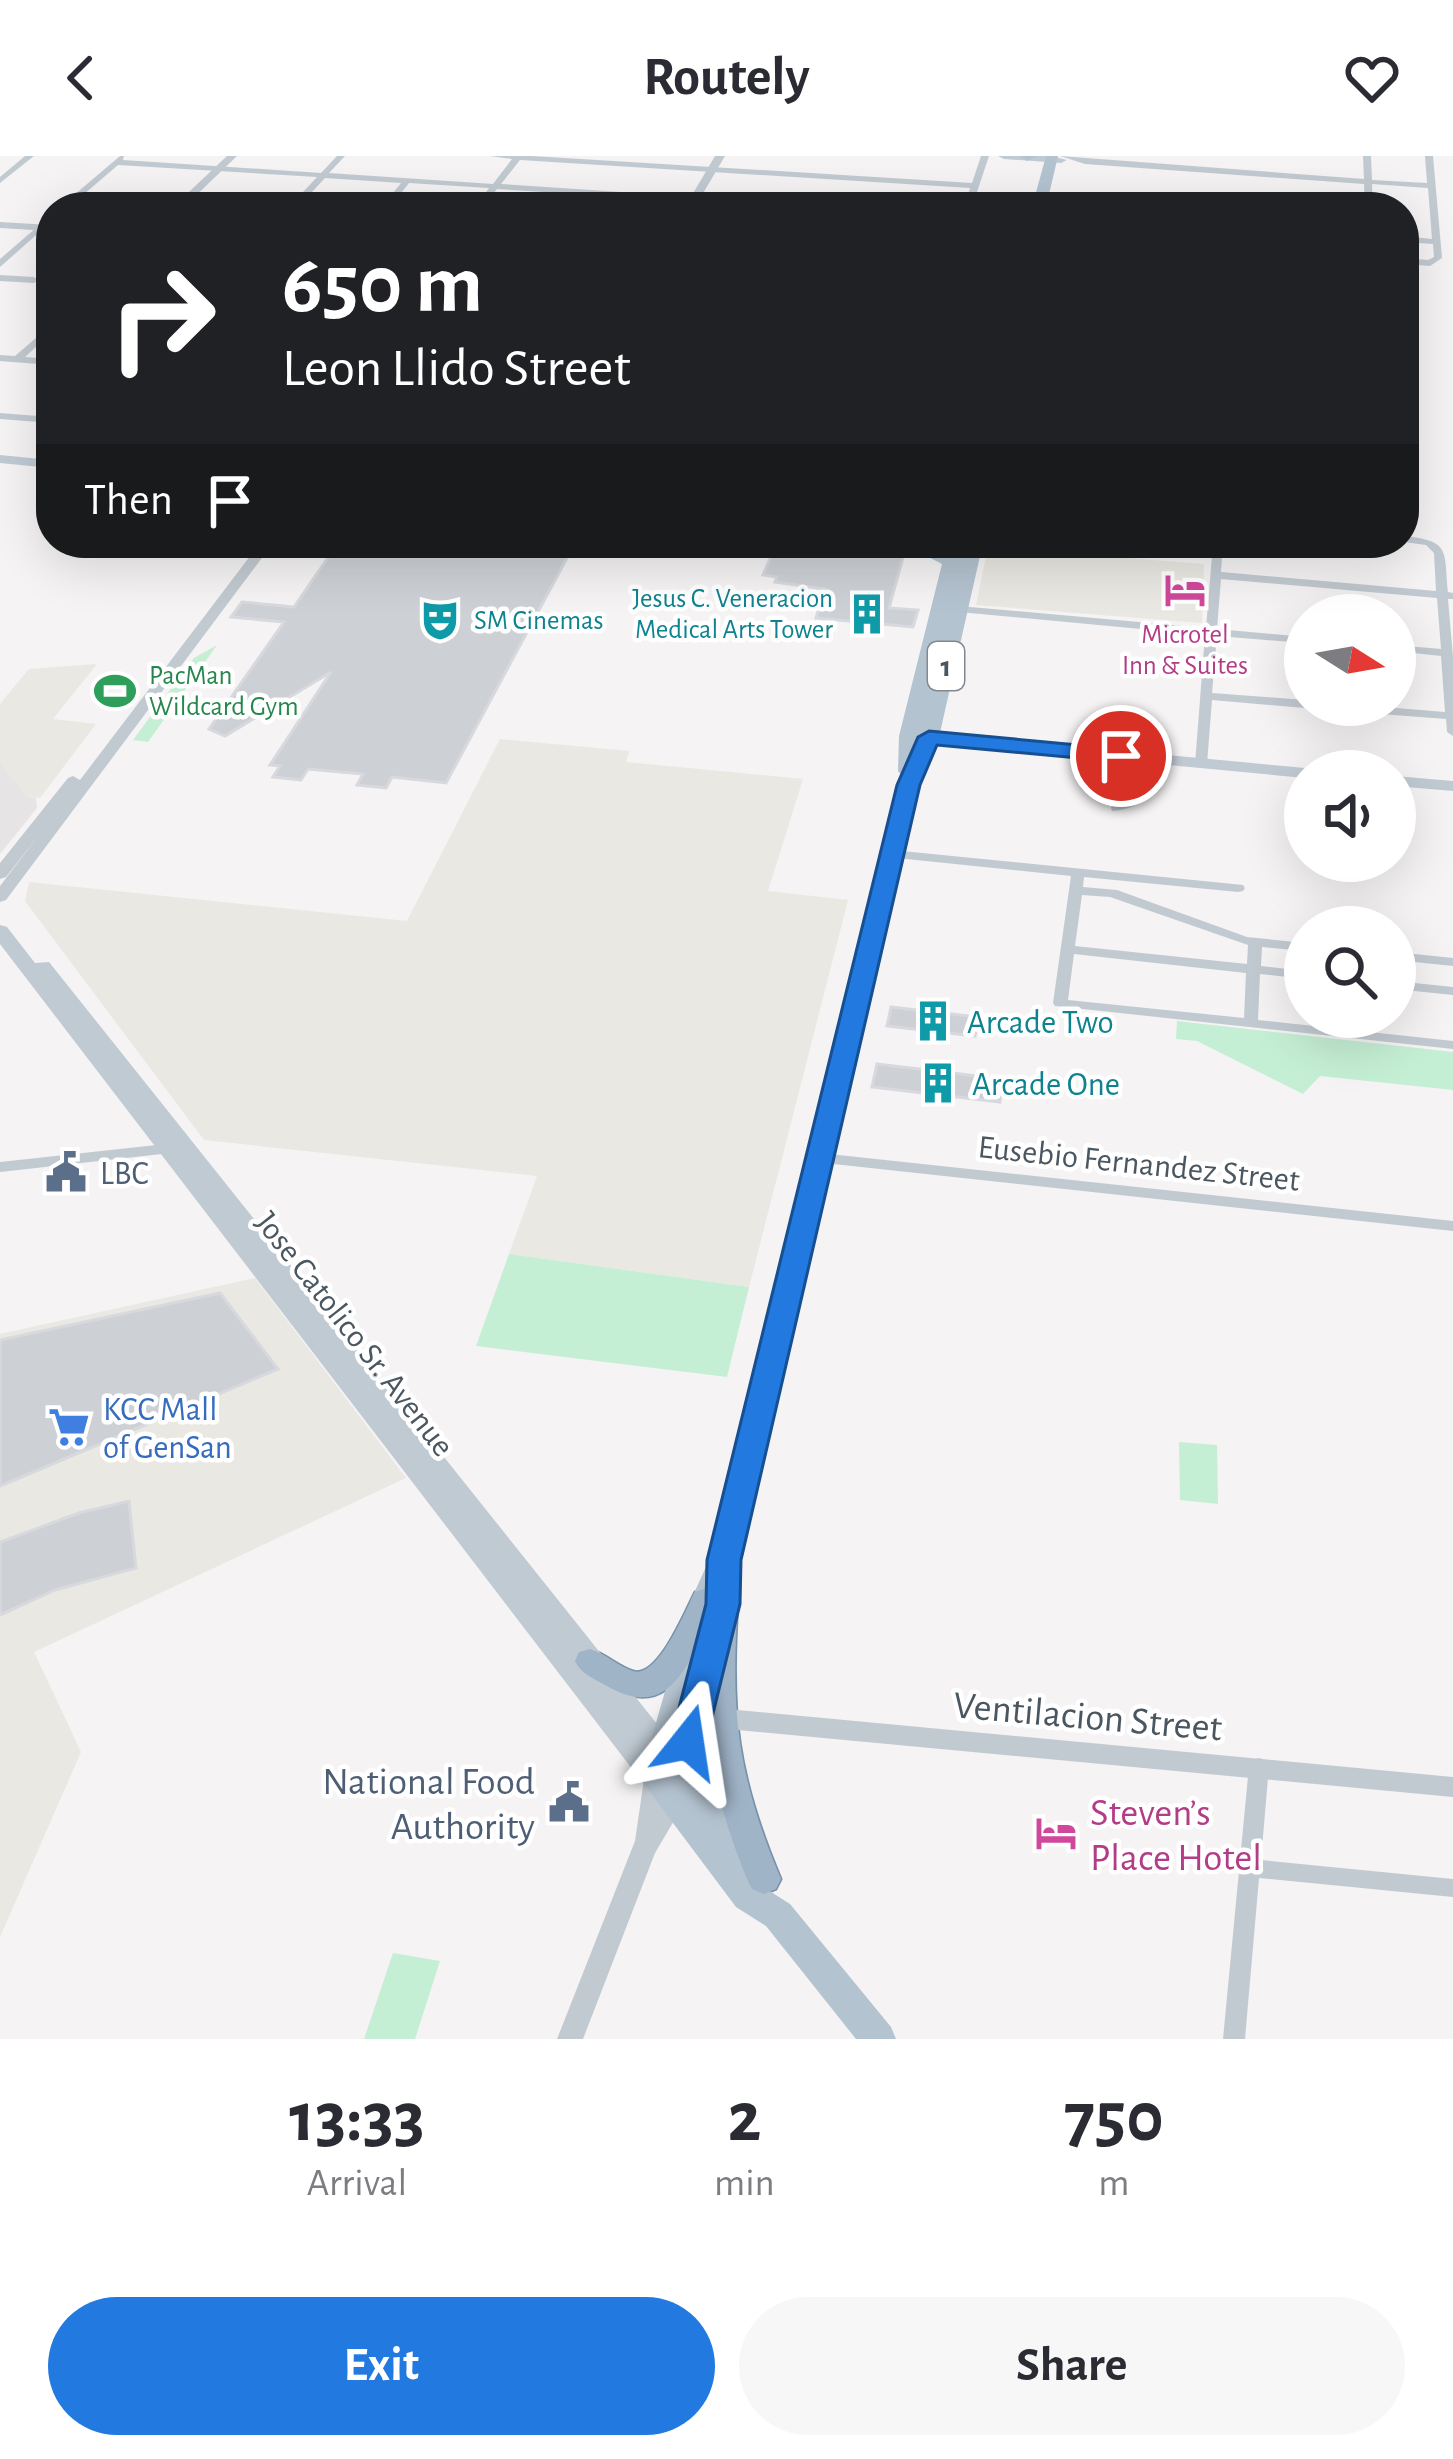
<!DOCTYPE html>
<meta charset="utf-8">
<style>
body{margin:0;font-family:"Alegreya Sans",sans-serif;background:#f7f7f7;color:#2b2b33;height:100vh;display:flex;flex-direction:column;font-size:45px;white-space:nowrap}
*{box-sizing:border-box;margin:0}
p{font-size:39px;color:#7c7c81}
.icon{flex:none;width:66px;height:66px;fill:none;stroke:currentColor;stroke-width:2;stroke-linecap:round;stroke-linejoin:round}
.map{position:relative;height:1883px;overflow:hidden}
.panel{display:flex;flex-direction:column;background:#fff;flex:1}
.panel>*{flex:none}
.top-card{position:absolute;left:36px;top:36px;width:1383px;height:366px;border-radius:48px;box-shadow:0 12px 48px #0002;background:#202124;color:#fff;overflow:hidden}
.needle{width:78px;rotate:101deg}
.controls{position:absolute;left:1284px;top:438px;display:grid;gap:24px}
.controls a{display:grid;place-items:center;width:132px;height:132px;border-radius:50%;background:#fff;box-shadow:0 12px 48px #0002;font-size:60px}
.pin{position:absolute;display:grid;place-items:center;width:102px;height:102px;color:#fff;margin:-51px;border:6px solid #fff;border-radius:50%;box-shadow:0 3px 12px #0007}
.me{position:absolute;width:132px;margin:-66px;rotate:15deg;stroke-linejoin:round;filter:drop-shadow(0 0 9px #0008)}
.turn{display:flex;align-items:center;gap:42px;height:252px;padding:0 48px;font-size:54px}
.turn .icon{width:156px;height:156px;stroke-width:2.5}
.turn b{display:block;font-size:84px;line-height:102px}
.then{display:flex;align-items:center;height:114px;padding:0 48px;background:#0003;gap:24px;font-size:45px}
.eta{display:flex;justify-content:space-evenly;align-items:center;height:204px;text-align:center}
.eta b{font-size:72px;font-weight:700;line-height:84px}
.button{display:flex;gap:24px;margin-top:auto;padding:24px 48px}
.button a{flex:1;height:138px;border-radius:72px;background:#2279e0;color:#fff;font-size:48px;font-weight:700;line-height:138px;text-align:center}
.button a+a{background:#f7f7f7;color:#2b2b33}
header{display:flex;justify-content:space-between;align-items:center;height:156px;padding:0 48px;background:#fff;font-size:54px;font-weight:700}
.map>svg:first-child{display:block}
.commercial{fill:#eae8e2}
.education{fill:#e6e4e5}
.green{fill:#c5efd4}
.building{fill:#cdd0d5;stroke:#d7d9de;stroke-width:3}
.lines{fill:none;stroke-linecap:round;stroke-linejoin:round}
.trunk-casing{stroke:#7891ab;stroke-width:3}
.minor{fill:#c2cad1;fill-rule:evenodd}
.tertiary{fill:#c2cad1;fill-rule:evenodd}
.secondary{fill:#c0cad3;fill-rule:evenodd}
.primary{fill:#b4c3d0;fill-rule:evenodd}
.trunk{fill:#a0b4c8;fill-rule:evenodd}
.route{fill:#2279e0;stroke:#164f92;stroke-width:3}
.labels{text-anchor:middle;stroke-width:9;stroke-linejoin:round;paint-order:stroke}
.far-culture-label{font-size:27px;fill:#0d838f;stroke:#fff;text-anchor:end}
.far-hotel-label{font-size:27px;fill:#b23c85;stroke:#fff}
.far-leisure-label{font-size:27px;fill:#27864d;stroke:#fff;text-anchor:start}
.shield{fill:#fff;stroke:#818990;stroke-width:3}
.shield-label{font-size:30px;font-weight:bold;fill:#4b5760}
.culture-label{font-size:33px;fill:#0d838f;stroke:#fff;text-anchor:start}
.street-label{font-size:33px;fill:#4b5760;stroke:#fff}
.service-label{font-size:33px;fill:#4e5e75;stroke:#fff;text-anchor:start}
.shop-label{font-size:33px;fill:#366cbe;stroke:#fff;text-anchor:start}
.near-street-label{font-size:39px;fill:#4b5760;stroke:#fff}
.near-service-label{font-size:39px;fill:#4e5e75;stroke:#fff;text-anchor:end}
.near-hotel-label{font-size:39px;fill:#b23c85;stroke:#fff;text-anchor:start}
</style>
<header><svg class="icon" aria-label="back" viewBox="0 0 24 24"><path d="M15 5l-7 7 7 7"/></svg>Routely<svg class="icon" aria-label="heart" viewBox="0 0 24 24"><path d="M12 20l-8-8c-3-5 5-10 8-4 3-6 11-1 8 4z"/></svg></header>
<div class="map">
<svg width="1453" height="1883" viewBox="0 0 1453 1883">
<rect width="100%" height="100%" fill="#f5f3f3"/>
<!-- commercial -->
<path class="commercial" d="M988,391l216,17 -2,59 -226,-18z
M97,508l-44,55 43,5 -56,74 -14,-2 -26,-34v-58l29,-35z
M500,583l129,12 -3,11 177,17 -35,112 80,9 -99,387 -240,-33 28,-78 -333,-36 -179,-239 4,-19 378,39z
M255,1122l151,200 -372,174 47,100 -81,185v-603z"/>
<!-- education -->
<path class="education" d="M0,606l26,34 10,2 1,10 -37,46z"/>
<!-- green -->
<path class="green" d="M217,489l-69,97 -15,-2 61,-82z
M1177,865l276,31v38l-133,-14 -17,18 -106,-53 -21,-2z
M509,1098l240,33 -22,90 -251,-31z
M1179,1286l38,3 1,59 -38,-4z
M393,1797l47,8 -25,78h-51z"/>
<!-- building -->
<path class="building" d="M338,387h237l-129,240 -54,-6 -6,11 -29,-3 6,-11 -55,-5 -7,11 -28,-3 7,-11 -10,-1 61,-93 -106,64 -16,-7 75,-107 -53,-5 11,-15 52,5z
M777,387l128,7 -16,58 29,2 -5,17 -97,-9 9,-29 -50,-7 2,-5 -14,-2z
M891,851l87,10 -3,19 -88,-10z
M877,908l126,15 -3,23 -128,-15z
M220,1137l58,76 -278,117v-146z
M129,1345l7,67 -81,22 -55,25v-73l79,-29z"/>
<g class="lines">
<!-- trunk casing -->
<g class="trunk-casing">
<path id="trunk" d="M706,1432l28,8 4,8c-8,109 0,174 43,275l-5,10 -12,5 -12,-5 -5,-10c-34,-83 -49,-159 -41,-249 -24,47 -43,89 -101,55 -12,-7 -24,-11 -30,-24l4,-9 11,-3c16,5 28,17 43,22 25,8 52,-60 62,-79z"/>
</g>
<!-- minor -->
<path class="minor" d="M25,0h9l-34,27v-6z
M120,0h4l-1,4 198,13 16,-17h8l-16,17 164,11 19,-25 -22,-3h42l440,27 9,-27h8l-17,51h-8l6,-19 -450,-28 -19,24 316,21 4,2h-42l-282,-18 -14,18h-8l14,-19 -80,-5 -19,24h-8l19,-24 -76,-5 -27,29h-9l28,-30 -199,-12 -49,42h-9z
M1060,0l304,23 -1,-23h8l1,24 55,3 -2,-27h8l9,102 -12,8 -26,-2v-6l24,2 6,-3 -1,-13 -29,-2v-6l28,3 -4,-51 -56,-4 1,23h-8l-1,-23 -279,-20z
M51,59v7l-51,45v-8z
M0,119l34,2 4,3 -4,3 -34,-2z
M51,169v8l-26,24 26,2v6l-51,-4v-6l15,1z
M0,257l51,4v6l-51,-4z
M1404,380c47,5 40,14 44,56l5,1v6h-5l5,58v79l-6,-4 -1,-13 -131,-10 -5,-3 -5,2 -93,-8 -5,64 -2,3h-8l-2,-3 10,-129 -246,-23 -6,-3 6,-3 247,22 7,-85h10l-2,29 215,19 -2,-38 -8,-8 -22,-3zM1221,423l216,19 4,51 -46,-4v6l46,5 4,56 -85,-7h-55v-5l-93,-7 5,-57 88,7v-6l-88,-8z
M1159,599l6,4c-2,30 -22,50 -53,52l-1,-3 1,-3c27,-11 38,-15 41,-46z
M892,694l351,35 2,3 -2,3 -5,1 -154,-15 -1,10 34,3 130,47 58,6v8l-43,-4 -1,19 44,5v8l-45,-5 -2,46 195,21v8l-398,-43 -2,-3 18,-127 -184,-19 -2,-3zM1082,739l28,2 138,48 -1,19 -172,-18zM1074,798l172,19 -2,45 -176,-18z
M1395,796l58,6v8l-58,-6z
M1395,825l58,6v8l-58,-6z
M175,987l8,5 -3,4 -180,20v-10z
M820,997l633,68v10l-638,-69 -3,-4z
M1259,1602l7,2 3,6 -8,94 192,19v18l-194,-19 -14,161h-22l26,-273 3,-6z"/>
<!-- tertiary -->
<path class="tertiary" d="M227,0h10l-53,51h-11z
M715,0h10l-30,51h-10z
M0,66l51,3v6l-51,-3z
M260,387h13l-267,357 -6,2v-16l39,-51 -33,42 -6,2v-16l68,-85 5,-2 7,4z
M717,1552l736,69v20l-736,-69 -8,-3 -4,-7 4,-7z
M656,1613l9,3 3,7 -2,15 7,-2 9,3 3,7 -30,51 -72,186h-26l78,-198 9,-62 3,-7z"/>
<!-- secondary -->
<path class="secondary" d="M998,0h53l16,4 -6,3 -57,-4z
M0,299l51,5v8l-51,-5z
M911,575l394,37 7,3h-7v7l-400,-38v-8z
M1395,620l58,5v10l-58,-5z
M0,769l7,2 28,36 14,-1 624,782 4,8 -4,8 -13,3 10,16 -4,8 -10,4 -10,-4 -646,-843z"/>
<!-- primary -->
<path class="primary" d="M1038,0l-11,5 -6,-4v-1z
M1046,0h12l-12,51h-14z
M901,387h23l21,9 2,-9h18l-46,195 46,-195h18l-44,194 -21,48 -179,775 -27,75 11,3 4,9 -30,123 66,82 5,10 -5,10 -11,4 8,9 30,19 101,123 5,12h-40l-90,-113 -30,-19 -96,-128 51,-179 18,-40 193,-784 -4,-5 1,-35 43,-172z"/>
<!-- trunk -->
<use href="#trunk" class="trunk"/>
</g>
<!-- route -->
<path class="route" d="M929,575l192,18 11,7 -11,6 -184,-17 -17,40 -179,775 -1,44 -34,138 -6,11 -12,4 -13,-4 -5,-11 36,-138 1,-44 190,-775 21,-48z"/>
<!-- icons -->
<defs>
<g id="hotel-bare" transform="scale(3.24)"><path d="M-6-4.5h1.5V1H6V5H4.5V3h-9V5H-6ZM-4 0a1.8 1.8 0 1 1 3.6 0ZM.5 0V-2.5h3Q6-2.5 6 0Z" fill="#d1479c" stroke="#fff" stroke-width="2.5" paint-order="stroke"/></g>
<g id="building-bare" transform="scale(3.24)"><path d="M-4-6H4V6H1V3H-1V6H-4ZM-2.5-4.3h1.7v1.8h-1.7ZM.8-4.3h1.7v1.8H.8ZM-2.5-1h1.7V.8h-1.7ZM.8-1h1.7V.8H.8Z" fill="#0f9aa8" stroke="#fff" stroke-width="2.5" paint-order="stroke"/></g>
<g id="theatre-bare" transform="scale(3.24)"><path d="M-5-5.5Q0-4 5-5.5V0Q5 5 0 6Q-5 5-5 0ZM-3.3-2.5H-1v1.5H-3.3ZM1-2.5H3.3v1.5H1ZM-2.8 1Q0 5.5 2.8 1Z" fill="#0f9aa8" stroke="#fff" stroke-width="2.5" paint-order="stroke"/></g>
<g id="stadium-bare" transform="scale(3.24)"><path d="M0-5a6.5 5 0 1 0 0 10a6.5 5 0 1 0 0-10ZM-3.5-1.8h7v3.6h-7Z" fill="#2e9e5b" stroke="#fff" stroke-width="2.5" paint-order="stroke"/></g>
<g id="civic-bare" transform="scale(3.24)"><path d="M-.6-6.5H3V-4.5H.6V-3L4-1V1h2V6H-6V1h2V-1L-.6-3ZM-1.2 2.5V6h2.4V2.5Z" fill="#5c6f8a" stroke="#fff" stroke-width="2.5" paint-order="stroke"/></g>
<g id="supermarket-bare" transform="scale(3.24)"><path d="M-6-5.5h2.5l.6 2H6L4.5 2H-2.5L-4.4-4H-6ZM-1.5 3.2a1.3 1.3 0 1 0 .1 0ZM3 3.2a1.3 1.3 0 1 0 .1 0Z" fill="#3f7fe0" stroke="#fff" stroke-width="2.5" paint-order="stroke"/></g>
</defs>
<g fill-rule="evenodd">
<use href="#hotel-bare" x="1185" y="434"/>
<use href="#building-bare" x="867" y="458"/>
<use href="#theatre-bare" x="440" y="464"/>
<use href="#stadium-bare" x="115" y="535"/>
<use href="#building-bare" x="933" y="865"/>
<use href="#building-bare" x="938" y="927"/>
<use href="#civic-bare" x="66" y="1016"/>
<use href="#supermarket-bare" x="69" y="1271"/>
<use href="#civic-bare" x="569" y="1646"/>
<use href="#hotel-bare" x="1056" y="1677"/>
</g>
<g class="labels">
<!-- far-culture labels -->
<g class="far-culture-label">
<text x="833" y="451">Jesus C. Veneracion<tspan x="833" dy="31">Medical Arts Tower</tspan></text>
<text x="474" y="473" text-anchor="start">SM Cinemas</text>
</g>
<!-- far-hotel labels -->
<g class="far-hotel-label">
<text x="1185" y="487">Microtel<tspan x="1185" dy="31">Inn &amp; Suites</tspan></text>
</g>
<!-- far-leisure labels -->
<g class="far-leisure-label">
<text x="149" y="528">PacMan<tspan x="149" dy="31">Wildcard Gym</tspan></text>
</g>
<!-- shield labels -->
<rect class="shield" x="928" y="486" width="36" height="48" rx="9"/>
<g class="shield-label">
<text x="946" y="520">1</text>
</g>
<!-- culture labels -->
<g class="culture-label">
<text x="967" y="877">Arcade Two</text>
<text x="972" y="939">Arcade One</text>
</g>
<!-- street labels -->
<g class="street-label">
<text transform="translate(1139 1006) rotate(6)" y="12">Eusebio Fernandez Street</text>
<text transform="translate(356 1177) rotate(52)" y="12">Jose Catolico Sr. Avenue</text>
</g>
<!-- service labels -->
<g class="service-label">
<text x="100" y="1028">LBC</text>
</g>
<!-- shop labels -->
<g class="shop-label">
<text x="103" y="1264">KCC Mall<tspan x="103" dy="38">of GenSan</tspan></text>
</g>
<!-- near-street labels -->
<g class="near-street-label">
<text transform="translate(1088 1559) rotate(5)" y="14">Ventilacion Street</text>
</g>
<!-- near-service labels -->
<g class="near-service-label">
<text x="535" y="1638">National Food<tspan x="535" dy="45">Authority</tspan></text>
</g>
<!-- near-hotel labels -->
<g class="near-hotel-label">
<text x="1090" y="1669">Steven’s<tspan x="1090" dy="45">Place Hotel</tspan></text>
</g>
</g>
</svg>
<div class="controls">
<a><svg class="needle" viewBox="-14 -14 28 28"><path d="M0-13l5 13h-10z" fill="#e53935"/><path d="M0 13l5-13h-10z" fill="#7c7c81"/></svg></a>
<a><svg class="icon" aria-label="sound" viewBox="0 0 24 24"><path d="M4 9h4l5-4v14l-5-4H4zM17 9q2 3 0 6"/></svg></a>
<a><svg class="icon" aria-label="search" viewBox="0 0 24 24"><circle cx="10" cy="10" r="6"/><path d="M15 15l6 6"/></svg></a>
</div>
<div class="pin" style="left:1121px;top:600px;background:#d93025"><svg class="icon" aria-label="arrive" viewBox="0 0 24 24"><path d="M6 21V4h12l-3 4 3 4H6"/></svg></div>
<svg class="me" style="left:688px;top:1586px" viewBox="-20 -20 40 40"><path d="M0-17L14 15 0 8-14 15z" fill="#2279e0" stroke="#fff" stroke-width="4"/></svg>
<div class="top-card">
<div class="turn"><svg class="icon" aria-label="right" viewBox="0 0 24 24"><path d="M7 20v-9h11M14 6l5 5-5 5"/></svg><div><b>650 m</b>Leon Llido Street</div></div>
<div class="then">Then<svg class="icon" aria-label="arrive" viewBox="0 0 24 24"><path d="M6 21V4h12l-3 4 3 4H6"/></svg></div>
</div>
</div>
<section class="panel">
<div class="eta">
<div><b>13:33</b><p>Arrival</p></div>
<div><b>2</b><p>min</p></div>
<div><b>750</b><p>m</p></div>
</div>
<div class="button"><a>Exit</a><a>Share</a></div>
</section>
